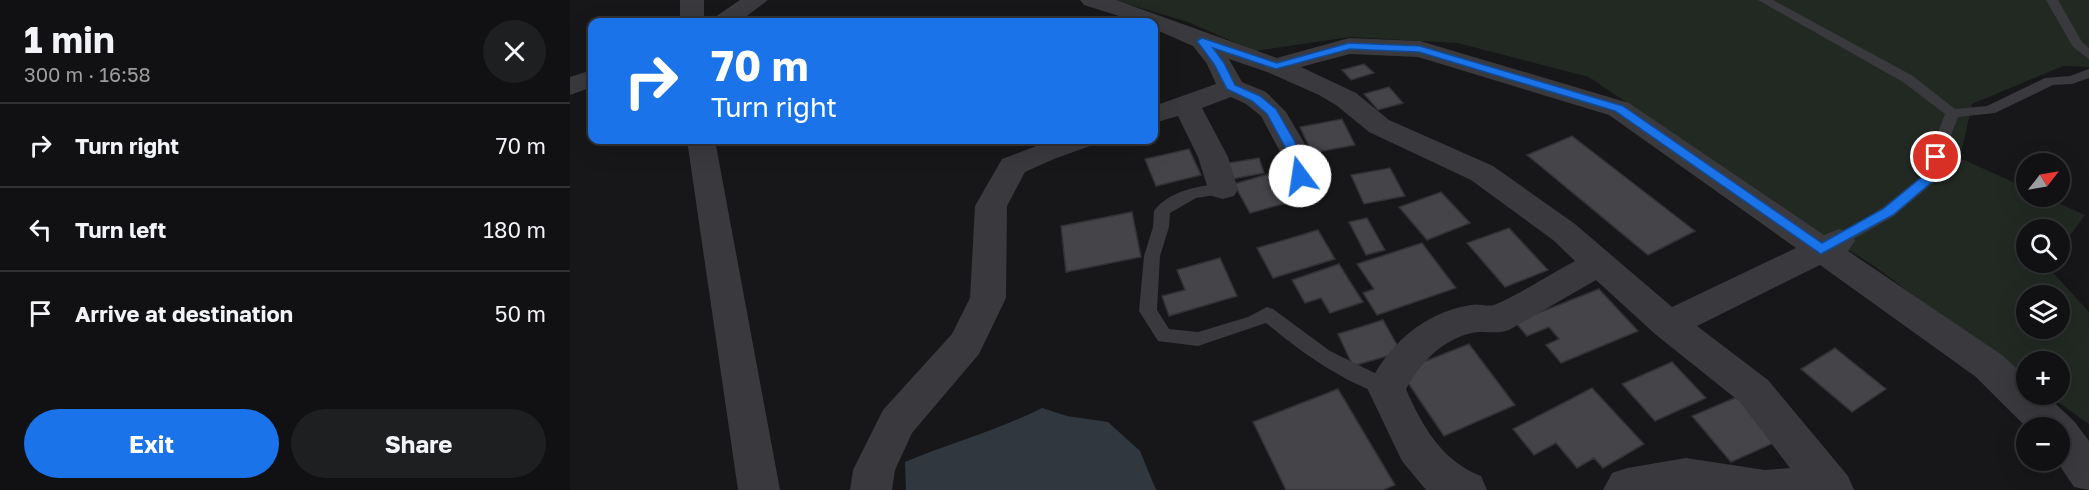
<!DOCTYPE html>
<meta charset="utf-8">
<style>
body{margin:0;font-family:"Golos Text",sans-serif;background:#1e1f21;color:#f1f3f6;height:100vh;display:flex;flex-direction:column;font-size:22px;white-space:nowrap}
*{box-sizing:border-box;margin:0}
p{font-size:20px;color:#9c9da0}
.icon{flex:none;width:33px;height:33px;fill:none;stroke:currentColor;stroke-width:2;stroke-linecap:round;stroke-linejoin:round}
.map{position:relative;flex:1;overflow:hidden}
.details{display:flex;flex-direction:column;background:#111113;width:570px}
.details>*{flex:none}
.hud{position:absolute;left:18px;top:18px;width:570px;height:126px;border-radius:12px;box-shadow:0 6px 24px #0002,0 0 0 2px #303133;background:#1a73e8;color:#fff;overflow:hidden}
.needle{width:39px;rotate:59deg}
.fabs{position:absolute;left:1446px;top:153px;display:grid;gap:12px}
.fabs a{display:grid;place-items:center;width:54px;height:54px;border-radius:50%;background:#111113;box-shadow:0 6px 24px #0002,0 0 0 2px #303133;font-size:30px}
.pin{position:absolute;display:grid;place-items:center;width:51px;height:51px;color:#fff;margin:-26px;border:3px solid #fff;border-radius:50%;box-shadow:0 2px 6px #0007}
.me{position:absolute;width:66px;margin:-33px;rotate:346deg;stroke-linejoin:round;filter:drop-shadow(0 0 4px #0008)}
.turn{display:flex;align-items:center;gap:21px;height:126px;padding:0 24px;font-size:27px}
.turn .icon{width:78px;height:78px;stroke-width:2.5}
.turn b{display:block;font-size:42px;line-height:51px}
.round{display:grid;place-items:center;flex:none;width:63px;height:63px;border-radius:32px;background:#1e1f21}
.overview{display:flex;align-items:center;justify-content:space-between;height:102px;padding:0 24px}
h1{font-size:36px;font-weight:700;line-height:45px}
.button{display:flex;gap:12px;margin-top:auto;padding:12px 24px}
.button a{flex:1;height:69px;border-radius:36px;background:#1a73e8;color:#fff;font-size:24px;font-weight:700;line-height:69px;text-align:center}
.button a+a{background:#1e1f21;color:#f1f3f6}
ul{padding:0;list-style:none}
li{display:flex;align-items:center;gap:18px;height:84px;padding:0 24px;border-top:2px solid #303133}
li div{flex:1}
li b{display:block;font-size:22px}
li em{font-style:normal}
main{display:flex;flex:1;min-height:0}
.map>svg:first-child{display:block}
.green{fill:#222923;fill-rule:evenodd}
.water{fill:#30373e}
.building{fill:#444449;stroke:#323135;stroke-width:1.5}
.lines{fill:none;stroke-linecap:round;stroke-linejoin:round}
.service{fill:#39393e;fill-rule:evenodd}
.minor{fill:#39393e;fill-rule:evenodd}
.route{fill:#1a73e8;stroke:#114b97;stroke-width:1.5}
</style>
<main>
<section class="details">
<div class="overview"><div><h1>1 min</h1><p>300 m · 16:58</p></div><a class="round"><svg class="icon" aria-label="close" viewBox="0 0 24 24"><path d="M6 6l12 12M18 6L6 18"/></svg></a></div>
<ul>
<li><svg class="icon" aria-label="right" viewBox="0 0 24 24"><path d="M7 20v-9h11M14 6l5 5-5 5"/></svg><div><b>Turn right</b></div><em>70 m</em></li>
<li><svg class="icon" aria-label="left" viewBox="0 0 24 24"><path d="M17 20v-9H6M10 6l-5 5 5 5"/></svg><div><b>Turn left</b></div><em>180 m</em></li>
<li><svg class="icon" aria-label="arrive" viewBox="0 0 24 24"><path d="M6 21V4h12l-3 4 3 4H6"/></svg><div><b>Arrive at destination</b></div><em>50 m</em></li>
</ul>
<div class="button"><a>Exit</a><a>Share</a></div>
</section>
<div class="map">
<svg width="1519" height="490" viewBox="0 0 1519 490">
<rect width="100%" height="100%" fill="#171719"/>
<!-- green -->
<path class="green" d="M544,0h975v67l-26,-1 -91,38 -12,54 66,30v8l18,1 41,18 -25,34v-19h-34v32l24,1 -3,3 42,46v112l-41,-29 12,-1v-32h-34v17l-152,-113 -77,-48 -208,-141 -131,-34 -108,-6 -96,14 -66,-29zM1456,296h34v32h-34z"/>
<!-- water -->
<path class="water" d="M472,408l25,8 41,6 32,29 16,39h-250l-1,-28c46,-19 93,-32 137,-54z"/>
<!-- building -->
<path class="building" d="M794,64l10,9 -23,7 -9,-10z
M819,87l14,16 -25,7 -14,-16z
M772,119l13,26 -43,8 -12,-26z
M1002,136l123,95 -47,24 -121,-100z
M619,149l12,26 -45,11 -11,-27z
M689,158l5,15 -37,7 -5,-16z
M820,168l15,28 -41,8 -13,-29z
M709,171l18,29 -47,13 -16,-29z
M871,192l29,31 -43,17 -28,-33z
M562,212l9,45 -75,15 -5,-46z
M797,218l18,32 -19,5 -17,-33z
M939,228l39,42 -43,17 -38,-44z
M748,230l17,29 -62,19 -16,-30z
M852,243l34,45 -79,27 -14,-22 11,-4 -17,-25z
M650,258l17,38 -68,20 -7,-20 23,-6 -8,-20z
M769,264l24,38 -33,11 -9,-15 -16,5 -13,-23z
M1029,289l39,42 -77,32 -15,-18 13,-6 -10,-12 -22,9 -12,-14z
M813,320l18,32 -48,14 -15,-32z
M899,344l46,61 -71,31 -44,-65z
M1265,348l51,41 -34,23 -51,-43z
M1102,362l34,36 -51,23 -33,-37z
M1022,388l52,56 -41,24 -9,-10 -17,10 -21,-25 -22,12 -21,-26z
M768,389l57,96 -12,5h-97l-33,-68z
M1167,397l41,44 -47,21 -39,-46z"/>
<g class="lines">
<!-- service -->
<path class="service" d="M1188,0h15l140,76 42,33 32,-3 58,-28 25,-2 19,-7v9l-17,6 -19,1 -58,28 -37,4 -25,66 -39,33 -51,29 -6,-2 -2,-4 2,-4 45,-27 39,-31 24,-63 -42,-32z
M1476,0h12l24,42 7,6v11l-16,-12z
M653,184l5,1 3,4 -3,4 -32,5 -26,15 -1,14 -9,29 -3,54 12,19 29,3 50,-15 19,-10 6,2 57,42 63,31 3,6 -3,6 -7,2c-45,-15 -84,-43 -120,-73l-68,23 -40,-5 -19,-30 5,-55 9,-29 1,-16c14,-20 46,-26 69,-27z"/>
<!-- minor -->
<path class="minor" d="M110,0h24v22h-24z
M170,0h28l-29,22h-27l3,-5z
M510,0h36l161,58 72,-20 71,3 209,62 195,132 15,-6 12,4 4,8 -7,10 154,104 24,22v17h19l29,27 15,20v49l-15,-3 -18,-27h4v-32h-33l-51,-51 -156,-112 -123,61 71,54 80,96 6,14h-251l9,-17 15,-5 59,-10 79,12 25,-2 -50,-66 -85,-68 -59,-54 -87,50c-16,5 -25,0 -37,3 -29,6 -52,30 -66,56 16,37 36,72 75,87l6,14h-61l-24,-29 -35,-73c21,-43 55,-75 104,-83 7,-2 16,2 23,0 25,-10 56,-31 81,-44l-22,-21 -82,-60 -102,-48 -33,-27 -17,-10 -52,-23 -38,-13 13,23 24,10 20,20 30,51 -1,26 -4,7 -11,3 -11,-3 -4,-7 1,-26 -25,-47 -15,-12 -15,-7 -29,11 26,49 10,32 -4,7 -11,3 -11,-3 -4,-7 -10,-32 -20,-41 -24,7v-17l62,-22 -9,-20 -14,-18 -39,-17v-7h-16l-54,-17zM780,54l68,3 191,58 187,133 -124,59 -97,-83 -82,-58 -104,-46 -33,-27 -55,-26z
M22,70v17l-22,8v-18z
M117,140h28l65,350h-42z
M482,140h42l-4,6 -36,13 -29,13 -18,34 -1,92 -27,56 -67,79 -17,37 -3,20h-42l3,-20 30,-60 69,-76 18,-36 5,-92 27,-47z"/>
</g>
<!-- route -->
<path class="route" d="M632,38l75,25 72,-20 71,3 203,60 199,137 61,-34 40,-33 9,-22h9l1,3 -9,24 -40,34 -72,39 -206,-143 -196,-59 -69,-3 -74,20 -63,-21 11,15 11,22 25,11 16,13 31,54v13l-7,4 -6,-4v-13l-27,-49 -15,-13 -25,-12 -13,-25 -17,-23z"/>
</svg>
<div class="fabs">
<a><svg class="needle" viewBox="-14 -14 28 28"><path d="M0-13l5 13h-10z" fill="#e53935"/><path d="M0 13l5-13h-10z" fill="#9c9da0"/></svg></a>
<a><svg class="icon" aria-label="search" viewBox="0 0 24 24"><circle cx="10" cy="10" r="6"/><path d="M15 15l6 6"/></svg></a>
<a><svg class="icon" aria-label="layers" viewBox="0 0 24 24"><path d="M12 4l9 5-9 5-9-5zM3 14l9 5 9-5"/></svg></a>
<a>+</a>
<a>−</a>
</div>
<div class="pin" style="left:1366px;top:157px;background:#d93025"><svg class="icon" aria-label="arrive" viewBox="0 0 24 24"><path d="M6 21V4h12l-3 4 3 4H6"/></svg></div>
<svg class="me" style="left:730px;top:176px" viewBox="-20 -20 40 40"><circle r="19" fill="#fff"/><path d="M0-13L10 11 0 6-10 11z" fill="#1a73e8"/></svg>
<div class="hud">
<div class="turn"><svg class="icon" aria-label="right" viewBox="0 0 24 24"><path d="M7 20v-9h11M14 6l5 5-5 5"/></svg><div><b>70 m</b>Turn right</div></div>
</div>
</div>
</main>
